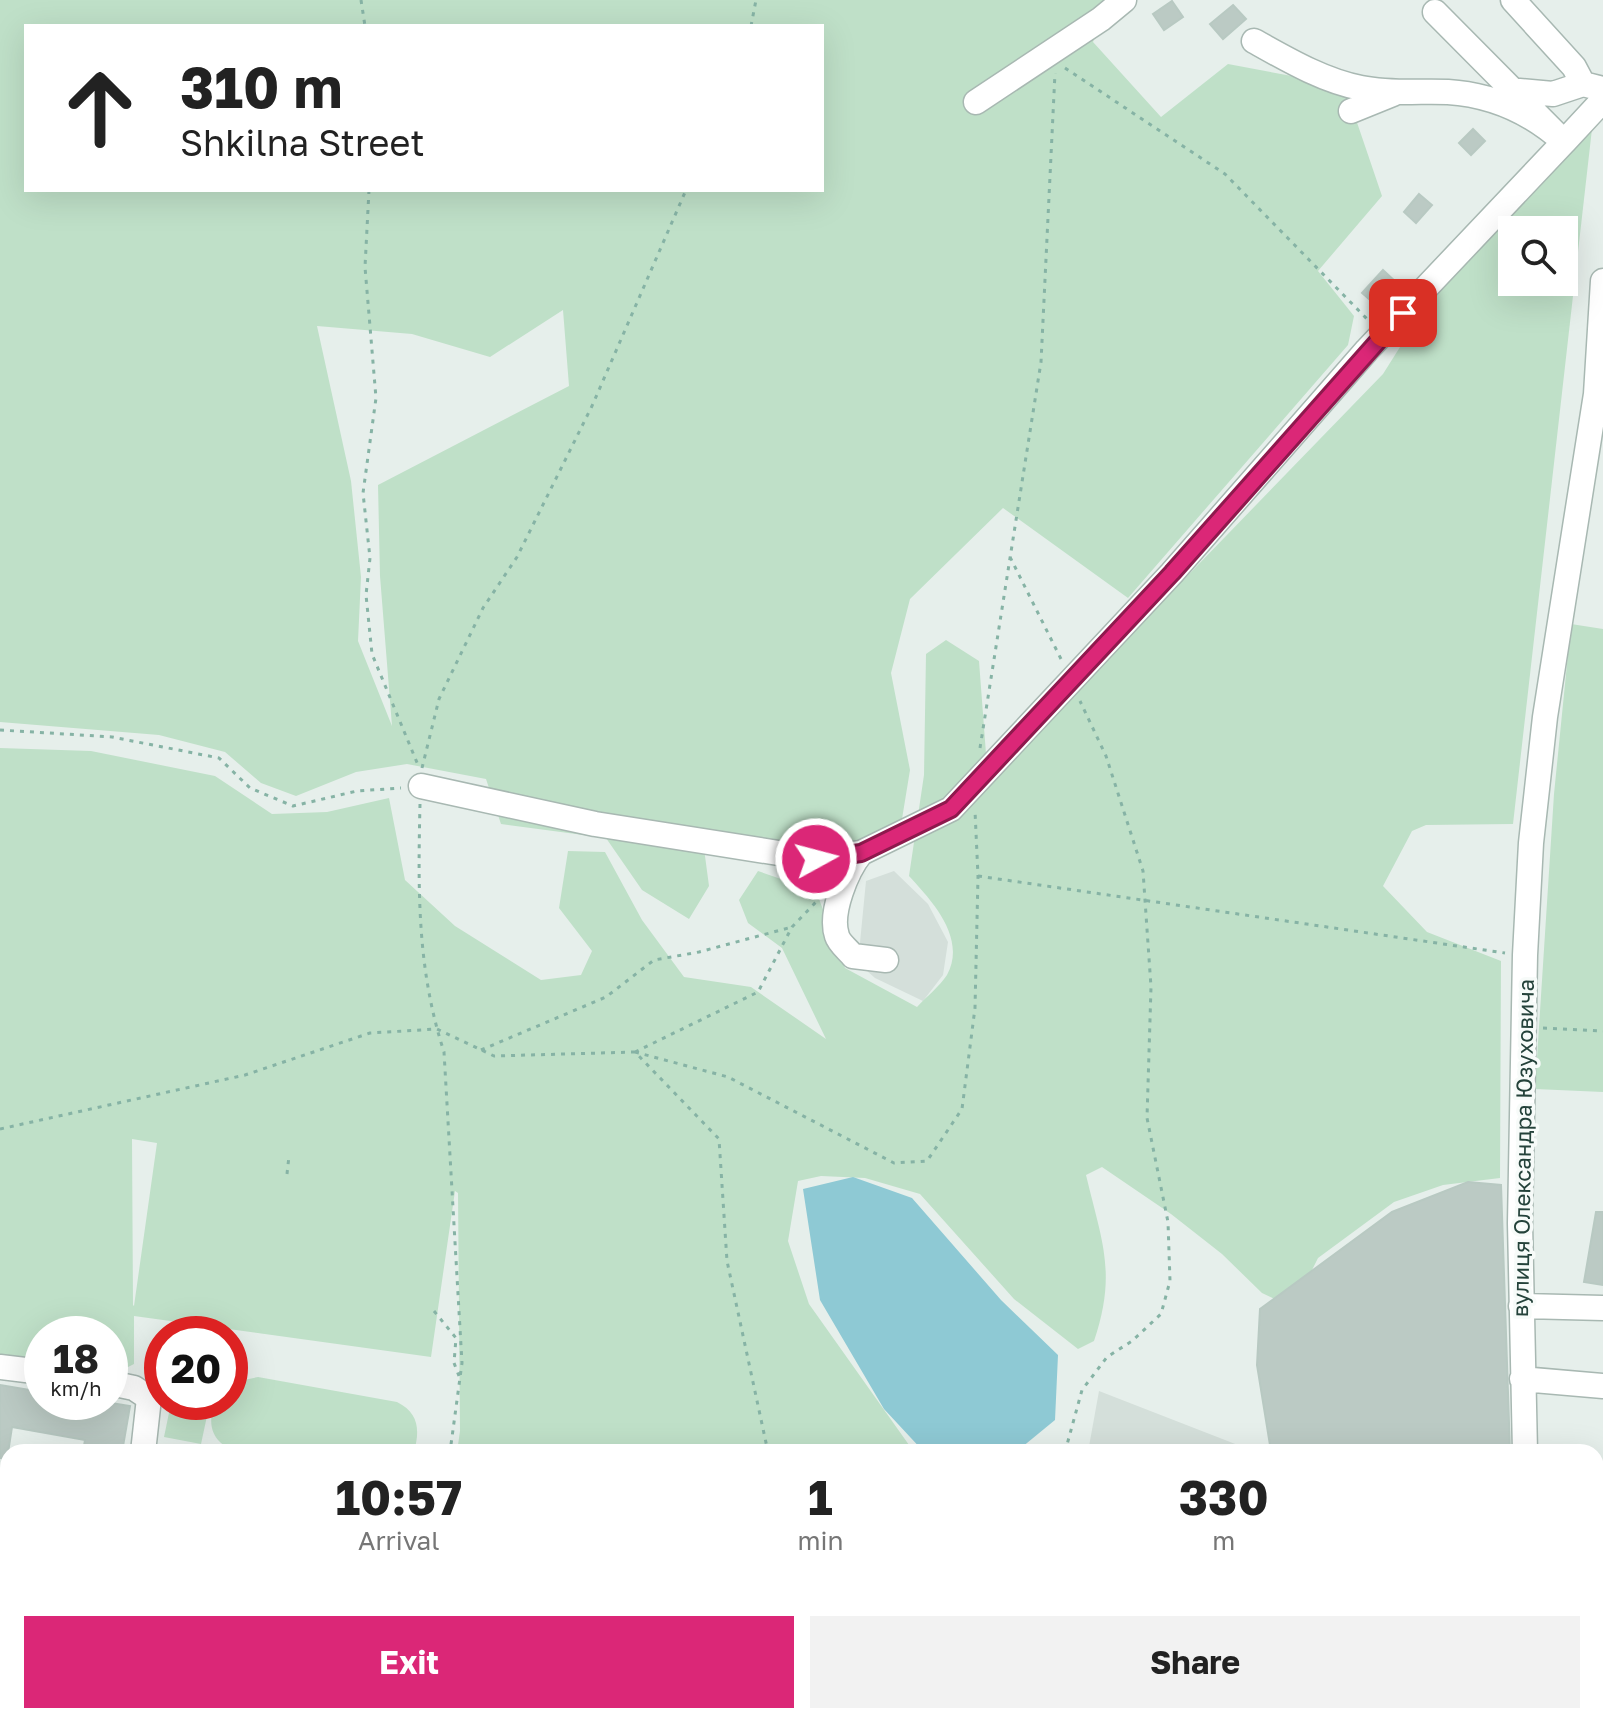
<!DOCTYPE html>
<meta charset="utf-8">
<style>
body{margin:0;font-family:"Golos Text",sans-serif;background:#f2f2f2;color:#222;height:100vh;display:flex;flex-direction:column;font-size:30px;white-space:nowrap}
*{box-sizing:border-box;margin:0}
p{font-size:26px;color:#767676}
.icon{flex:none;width:44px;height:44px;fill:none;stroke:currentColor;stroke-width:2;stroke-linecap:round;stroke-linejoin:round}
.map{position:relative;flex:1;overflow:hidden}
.drawer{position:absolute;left:0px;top:1444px;width:1604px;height:280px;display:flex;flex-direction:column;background:#fff;border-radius:24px 24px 0 0;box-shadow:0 8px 32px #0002}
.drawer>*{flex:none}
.hud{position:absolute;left:24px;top:24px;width:800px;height:168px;border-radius:0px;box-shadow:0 8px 32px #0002;background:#fff;color:#222;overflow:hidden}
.fabs{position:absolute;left:1498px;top:216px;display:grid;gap:16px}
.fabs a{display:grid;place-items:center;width:80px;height:80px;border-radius:0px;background:#fff;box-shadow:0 8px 32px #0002;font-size:40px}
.speed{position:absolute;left:24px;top:1316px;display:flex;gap:16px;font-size:40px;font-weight:700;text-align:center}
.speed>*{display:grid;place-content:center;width:104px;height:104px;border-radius:50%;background:#fff;box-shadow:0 8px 32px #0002;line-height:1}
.speed small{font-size:20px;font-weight:400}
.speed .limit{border:12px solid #d22;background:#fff;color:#111}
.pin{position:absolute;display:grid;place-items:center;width:68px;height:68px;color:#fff;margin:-34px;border-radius:16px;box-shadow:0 4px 12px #0006}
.me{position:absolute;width:88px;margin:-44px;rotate:83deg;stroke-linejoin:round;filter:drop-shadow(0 0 6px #0008)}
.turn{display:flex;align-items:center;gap:28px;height:168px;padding:0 24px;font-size:36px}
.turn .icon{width:104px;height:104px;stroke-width:2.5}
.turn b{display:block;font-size:56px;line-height:68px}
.eta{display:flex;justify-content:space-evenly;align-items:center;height:136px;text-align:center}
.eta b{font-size:48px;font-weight:700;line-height:56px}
.cta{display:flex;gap:16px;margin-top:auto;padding:16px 24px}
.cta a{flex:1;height:92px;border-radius:0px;background:#db2777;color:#fff;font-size:32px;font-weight:700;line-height:92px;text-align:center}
.cta a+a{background:#f2f2f2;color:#222}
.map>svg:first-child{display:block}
.built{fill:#d4dfda}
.green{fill:#bfe0c8;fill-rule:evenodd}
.water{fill:#8ec9d4}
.building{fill:#bbcac4;stroke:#b8c9c2;stroke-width:2}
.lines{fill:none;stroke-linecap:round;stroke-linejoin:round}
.minor-casing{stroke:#a8b8b2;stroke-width:27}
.path{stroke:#86b3a5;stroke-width:3;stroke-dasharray:4 6;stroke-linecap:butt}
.minor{stroke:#fff;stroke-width:24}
.route-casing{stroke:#8e194d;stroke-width:20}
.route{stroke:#db2777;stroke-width:14}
.labels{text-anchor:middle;stroke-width:7;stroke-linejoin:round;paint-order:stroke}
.street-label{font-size:22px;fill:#24423a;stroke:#f7fbf9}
</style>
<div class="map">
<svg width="1603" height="1724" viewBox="0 0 1603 1724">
<rect width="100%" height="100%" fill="#e6efeb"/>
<!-- built -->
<path class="built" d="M894,871l34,33 20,38 -5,33 -20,26 -48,-23 -17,-15 8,-82z
M1099,1391l144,56 31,5h-186z"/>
<!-- green -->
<path class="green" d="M0,0h1109l-16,42 68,75 67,-53 80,15 40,17 34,100 -64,75 36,45 -6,29 -220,253 -125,-90 -93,91 -19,74 19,97 -8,49 -35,28 -164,-6 6,45 -20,33 -47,-29 -36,-52 -105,-14 -15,-45 -79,-15 -51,8 -60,24 -35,-13 -36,-31 -66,-17 -159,-13zM26,26h796v164h-796zM563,310l6,76 -191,99 2,91 12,150 -34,-85 3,-64 -10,-96 -34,-155 95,8 78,23z
M1593,120l-80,704 -87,1 -14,6 -29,55 44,46 74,29 -1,217 -57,7 -49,17 -76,56 -25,50 -31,-15 -40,-39 -51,-40 -69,-47 -16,8c16,67 31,98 8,166l-16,8 -64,-50 -94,-105 -55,-16 -44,-2 -23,5 -10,60 21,63 105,148h-457l3,-21 -2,-238 -3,-2 -24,166 -297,-41v48l-24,12v-42h-68v31l-42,-4v-613l91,3 124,25 57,38 55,-2 62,-14 16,82 50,46 86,54 40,-5 11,-24 -33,-43 9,-57 37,1 37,68 42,57 67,10 75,52 -44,-91 -34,-25 -9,-23 19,-29 58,20 29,77 72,39c9,-10 23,-21 30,-32 20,-37 -15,-74 -38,-99l15,-101 2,-121 20,-14 33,21 8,106 175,-165 221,-228 70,-111zM1512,230h52v52h-52zM132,1139l25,4 -23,163 -1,-1z
M1571,624l32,5v463l-68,-3 19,-295z
M258,1377l139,25c22,11 23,28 17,50h-172c-27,-5 -37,-24 -27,-50h15v-19z
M168,1402h42l-9,42 -37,-7 6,-29z
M1596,1470l7,3v251h-58l1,-8h50z
M623,1716h883v8h-877z"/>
<!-- water -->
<path class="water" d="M853,1177l59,21 89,102 57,55 -3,65 -39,32h-92l-40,-43 -64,-109 -17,-111z"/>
<!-- building -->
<path class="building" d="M1172,1l11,16 -19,13 -11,-16z
M1233,5l13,14 -23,20 -13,-15z
M1473,129l12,12 -14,14 -12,-12z
M1419,194l13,11 -16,18 -12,-11z
M1383,270l14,13 -21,22 -14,-12z
M1468,1182l33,3 9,267h-160l-80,-7 -13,-80 3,-56 132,-97z
M1596,1212h7v73l-19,-3z
M0,1385l42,7v10h63l25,4 -8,46h-39l2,-12 -73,-13 -5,32 -7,-1z"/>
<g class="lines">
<!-- minor casing -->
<g class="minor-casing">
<path id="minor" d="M1513,0l61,67 9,17
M1254,41c34,19 70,40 107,47 29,6 58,3 87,4 45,3 83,20 116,50l39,-42
M1508,90l45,4 30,-10 20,5
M976,102l125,-83 23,-19
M1351,111l42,-17
M421,786l174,38 221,35 45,-6c-14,17 -32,60 -24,83 2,7 11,14 16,20l33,4
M861,853l90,-44 221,-236 195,-223 197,-208 -129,-130
M1521,1306l82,2
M0,1367l42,5
M1522,1379l81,7
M110,1383l24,5 15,10 -6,54
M1525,1452l-5,-229 5,-268 6,-112 14,-126 51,-323 7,-113
M0,1603l8,1
M0,1674l8,1
M248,1716l53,8
M21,1724l2,-8
M176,1724l1,-8
M621,1724v-2
M1521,1724v-8"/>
</g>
<!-- path -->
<path class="path" d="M361,0l4,26
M751,26l5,-26
M1065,68l160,106 143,146
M369,190l-4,77 11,131 -13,95 7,65 -4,37 6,59 46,111
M1010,557l52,104
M0,730l112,7 107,21 31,30 43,18 64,-15 44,-3
M980,748l61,-386 14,-289
M422,768l17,-69 44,-91 34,-51 75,-151 94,-216
M420,804c-2,86 -3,165 24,248l18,311 -12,89
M978,876l527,77
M1543,1028l60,3
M481,1050l125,-53 48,-37 45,-8 93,-25
M635,1052l93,25 166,86 33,-2 35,-52 13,-101 3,-132 -3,-65
M635,1052l123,-60 34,-65 24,-25
M0,1129l245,-54 125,-42 67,-4 57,27 141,-4 84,87 8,122 41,191
M287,1174l2,-18
M434,1311l22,27 -2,25 5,13
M87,1326l5,8
M1065,1452l17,-62 25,-33 25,-16 29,-27 9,-33 -2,-59 -21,-104 4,-131 -8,-116 -37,-115 -26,-55
M1596,1518h7
M727,1716l8,8
M811,1716l1,8
M404,1724l1,-8"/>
<!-- minor -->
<use href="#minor" class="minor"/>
</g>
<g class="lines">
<!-- route casing -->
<g class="route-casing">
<path id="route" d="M816,859l45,-6 90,-44 221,-236 231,-260"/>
</g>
<!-- route -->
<use href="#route" class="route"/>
</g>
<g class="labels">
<!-- street labels -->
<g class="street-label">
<text transform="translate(1523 1148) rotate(-89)" y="8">вулиця Олександра Юзуховича</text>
</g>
</g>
</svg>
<div class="fabs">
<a><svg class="icon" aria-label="search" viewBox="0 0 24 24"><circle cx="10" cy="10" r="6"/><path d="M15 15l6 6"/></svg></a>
</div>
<div class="speed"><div>18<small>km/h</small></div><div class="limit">20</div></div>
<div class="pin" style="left:1403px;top:313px;background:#d93025"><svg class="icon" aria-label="arrive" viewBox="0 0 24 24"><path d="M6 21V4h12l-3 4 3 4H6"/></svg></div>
<svg class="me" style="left:816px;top:859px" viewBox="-20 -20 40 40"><circle r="17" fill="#db2777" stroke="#fff" stroke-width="3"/><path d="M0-11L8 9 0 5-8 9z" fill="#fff"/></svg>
<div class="hud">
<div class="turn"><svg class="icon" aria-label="ahead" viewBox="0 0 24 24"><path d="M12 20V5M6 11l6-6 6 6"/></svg><div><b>310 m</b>Shkilna Street</div></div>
</div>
<section class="drawer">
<div class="eta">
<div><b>10:57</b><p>Arrival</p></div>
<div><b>1</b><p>min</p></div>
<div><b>330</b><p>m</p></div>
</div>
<div class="cta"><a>Exit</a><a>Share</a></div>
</section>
</div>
